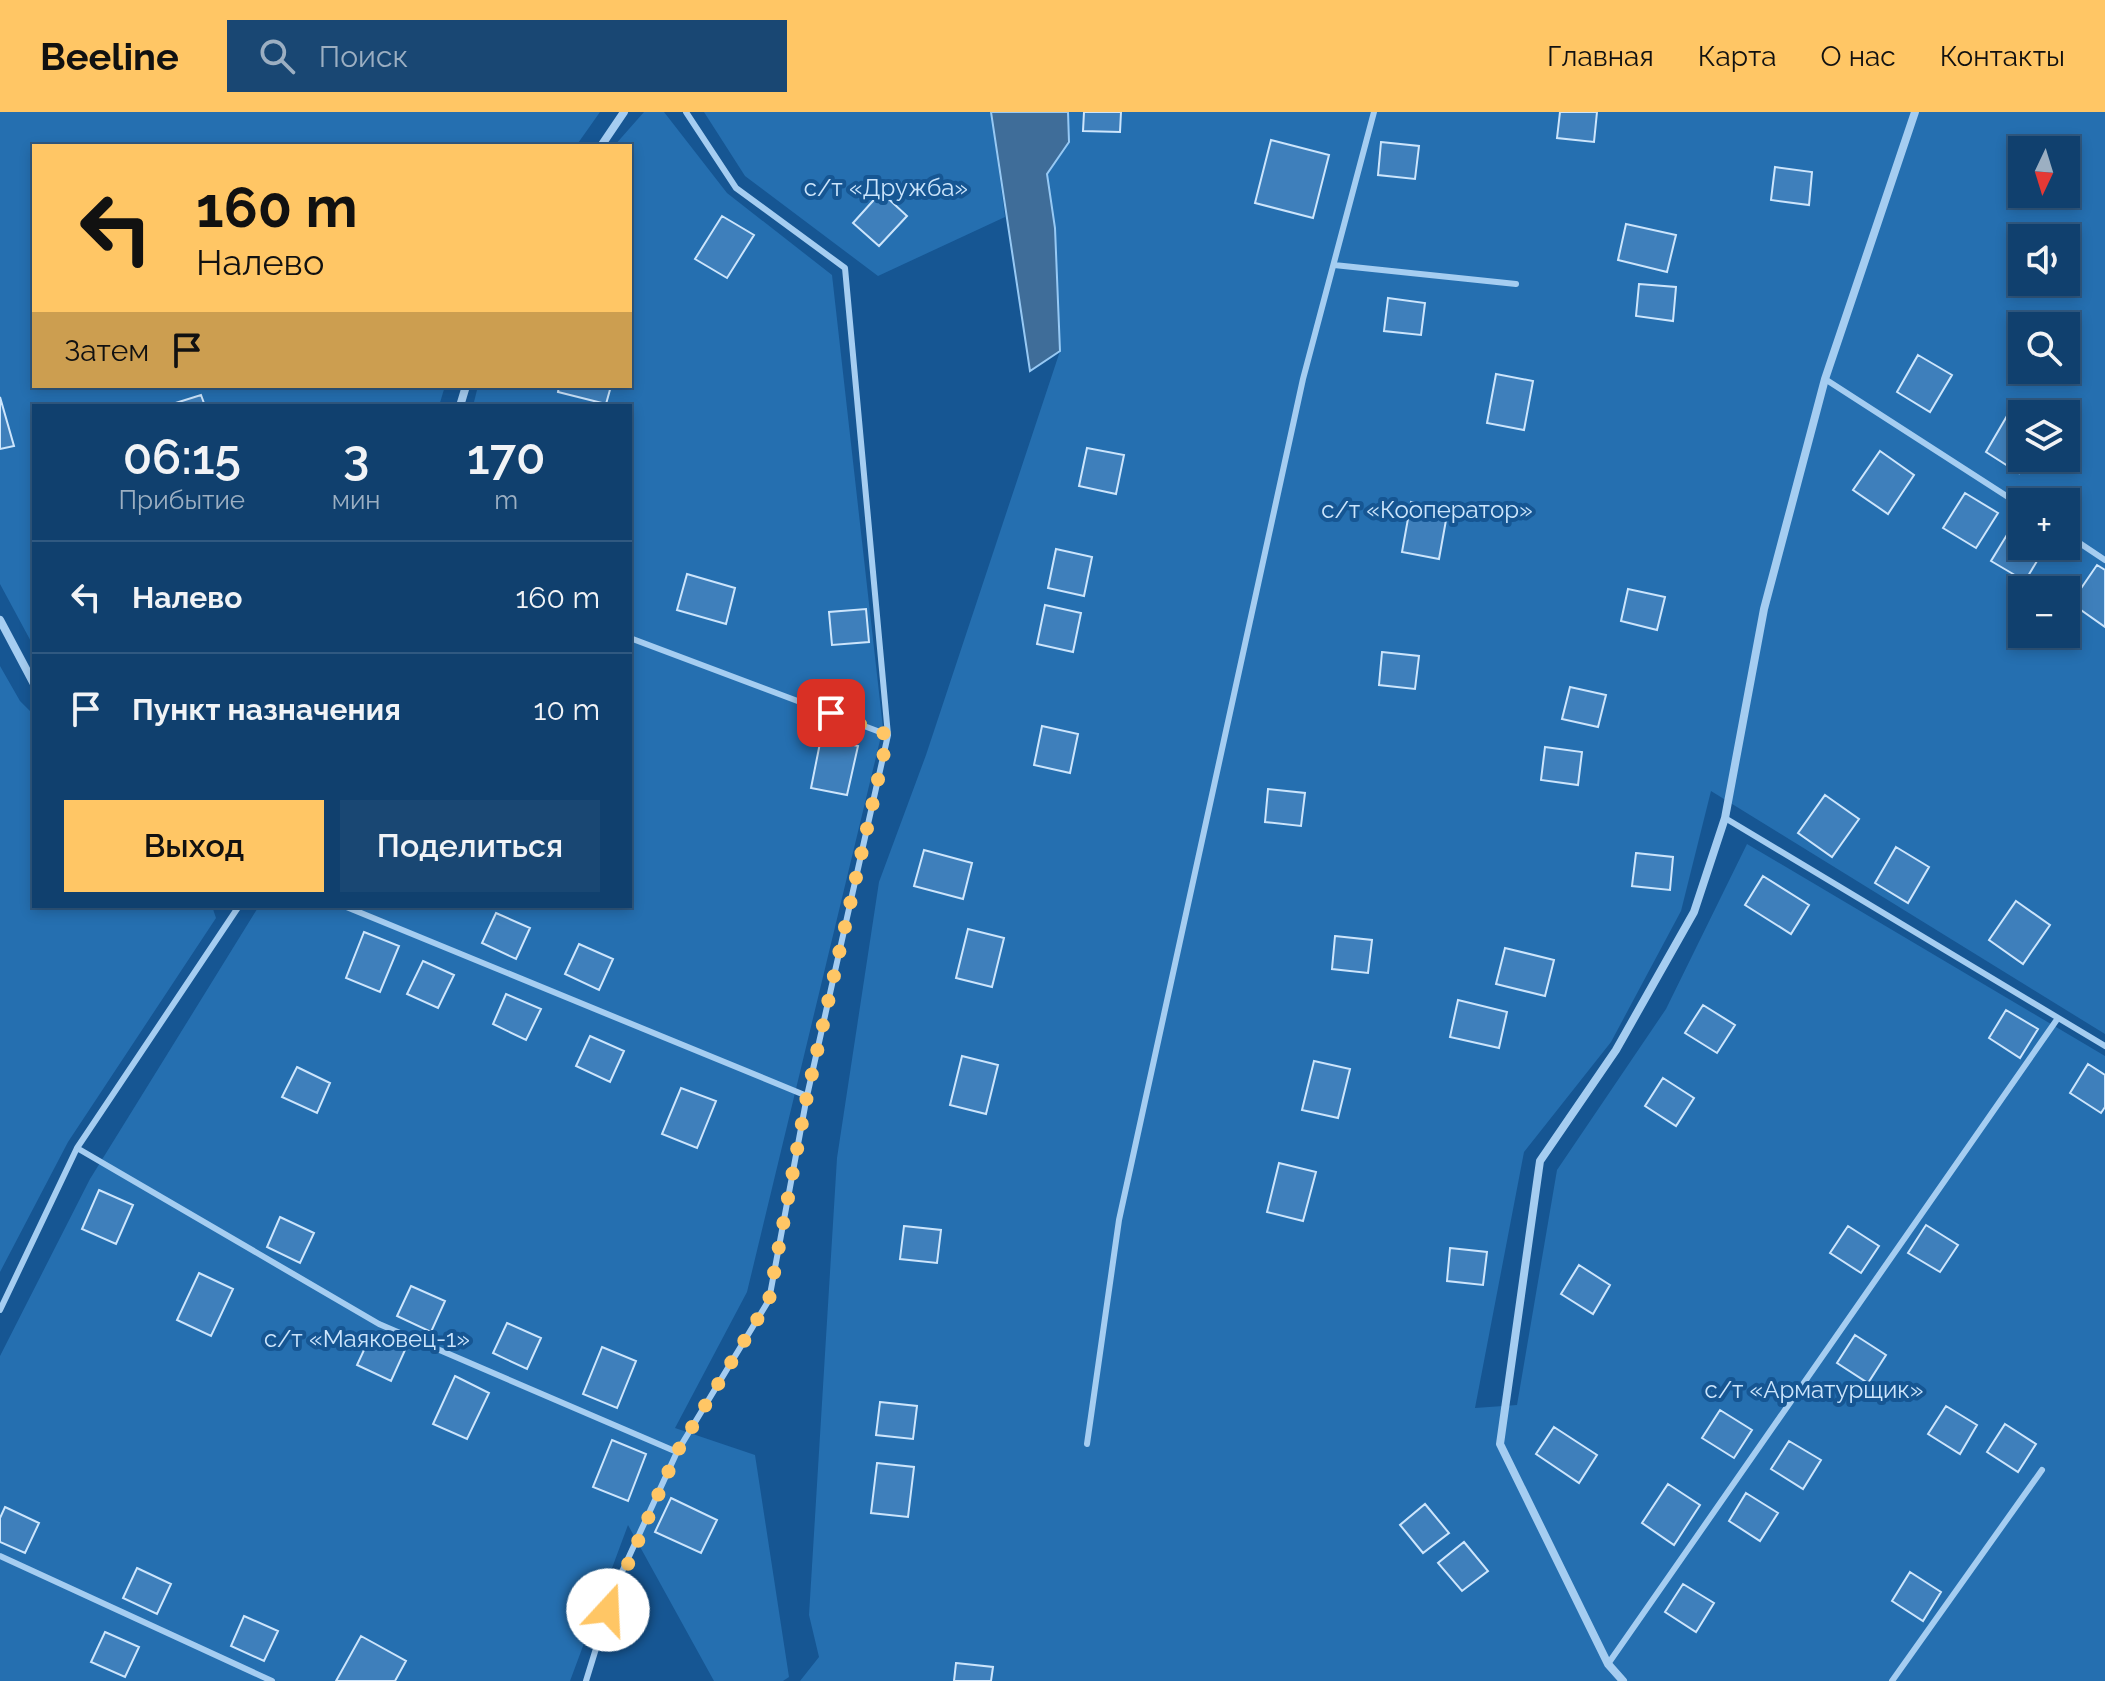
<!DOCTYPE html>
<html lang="ru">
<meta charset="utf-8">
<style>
body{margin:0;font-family:Raleway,sans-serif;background:#194773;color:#f1f3f6;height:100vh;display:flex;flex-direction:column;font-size:30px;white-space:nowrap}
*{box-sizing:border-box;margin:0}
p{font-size:26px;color:#9cafc2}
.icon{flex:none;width:44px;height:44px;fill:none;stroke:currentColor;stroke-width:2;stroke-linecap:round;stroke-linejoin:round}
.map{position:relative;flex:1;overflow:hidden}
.drawer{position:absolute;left:32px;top:292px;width:600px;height:504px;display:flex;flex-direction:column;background:#10406e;border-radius:0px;box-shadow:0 4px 12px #0003,0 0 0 2px #305981}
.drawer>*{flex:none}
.hud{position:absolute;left:32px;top:32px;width:600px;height:244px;border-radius:0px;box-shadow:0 4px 12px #0003,0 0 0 2px #305981;background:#ffc665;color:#111;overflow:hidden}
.needle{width:52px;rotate:184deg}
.fabs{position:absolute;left:2008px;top:24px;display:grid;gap:16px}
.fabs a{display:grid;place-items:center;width:72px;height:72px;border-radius:0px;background:#10406e;box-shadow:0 4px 12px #0003,0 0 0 2px #305981;font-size:40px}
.pin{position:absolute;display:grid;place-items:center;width:68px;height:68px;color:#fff;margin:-34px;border-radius:16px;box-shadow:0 4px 12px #0006}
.me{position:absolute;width:88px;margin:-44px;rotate:20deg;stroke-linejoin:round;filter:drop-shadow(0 0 6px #0008)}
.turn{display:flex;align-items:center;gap:28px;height:168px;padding:0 32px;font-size:36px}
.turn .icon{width:104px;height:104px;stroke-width:2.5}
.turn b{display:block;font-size:56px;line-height:68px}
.then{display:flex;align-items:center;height:76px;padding:0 32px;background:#0003;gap:16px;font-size:30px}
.eta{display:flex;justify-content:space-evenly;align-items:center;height:136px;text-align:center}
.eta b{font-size:48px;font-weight:600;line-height:56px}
.cta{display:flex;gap:16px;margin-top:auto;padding:16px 32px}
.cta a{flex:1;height:92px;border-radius:0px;background:#ffc665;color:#111;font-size:32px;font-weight:600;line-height:92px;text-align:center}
.cta a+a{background:#194773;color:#f1f3f6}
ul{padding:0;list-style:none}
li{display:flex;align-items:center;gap:24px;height:112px;padding:0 32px;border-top:2px solid #305981}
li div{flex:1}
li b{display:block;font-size:30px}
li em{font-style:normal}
header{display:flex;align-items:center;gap:48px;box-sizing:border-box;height:112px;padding:0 40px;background:#ffc665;color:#111}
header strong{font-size:38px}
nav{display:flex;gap:44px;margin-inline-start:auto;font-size:28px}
.search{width:560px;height:72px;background:#194773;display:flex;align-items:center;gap:20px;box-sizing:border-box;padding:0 28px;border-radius:0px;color:#9cafc2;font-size:30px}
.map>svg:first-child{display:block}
.green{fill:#256fb0;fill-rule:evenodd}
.water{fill:#3f6d99;stroke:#97c9f4;stroke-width:2}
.building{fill:#3e7fbb;stroke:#cce5fc;stroke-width:2}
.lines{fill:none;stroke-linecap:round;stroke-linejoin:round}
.service{stroke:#a5cdf1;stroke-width:6}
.minor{stroke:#a5cdf1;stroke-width:8}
.route{stroke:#ffc665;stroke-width:14;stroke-dasharray:0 25.2}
.labels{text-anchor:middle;stroke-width:8;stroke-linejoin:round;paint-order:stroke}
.park-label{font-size:24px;fill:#cce5fc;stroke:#165693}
</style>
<header>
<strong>Beeline</strong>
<div class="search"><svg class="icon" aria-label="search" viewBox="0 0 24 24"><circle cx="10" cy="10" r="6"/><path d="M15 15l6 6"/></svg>Поиск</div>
<nav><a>Главная</a><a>Карта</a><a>О нас</a><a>Контакты</a></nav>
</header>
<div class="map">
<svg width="2105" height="1569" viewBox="0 0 2105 1569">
<rect width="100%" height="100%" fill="#165693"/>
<!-- green -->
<path class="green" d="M0,0h600l-24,34h-542v240h411l-6,20h-405v241l-34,-63z
M644,0h20l63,81 105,82 51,453 -136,564 -72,136 80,27 34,222 -6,4h-69l-86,-156 -58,156h-570v-325l90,-177 169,-273h371v-500h-157l5,-20h152v-240h-16z
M704,0h287l14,105 -127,59 -133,-100z
M1068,0h1037v922l-394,-243 -30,120 -70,131 -87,110 -49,256 42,-3 40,-235 109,-161 81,-165 358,212v625h-1305l19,-24 -10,-42 28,-457 42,-276 47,-127 134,-404 -13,-177 22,-32zM2022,38h44v44h-44zM2022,126h44v44h-44zM2022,214h44v44h-44zM2022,302h44v44h-44zM2022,390h44v44h-44zM2022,478h44v44h-44z
M0,554l20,35 14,14v191h178l4,12 -148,224 -68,130z"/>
<!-- water -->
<path class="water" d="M991,0h77l1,30 -22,32 8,54 5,123 -30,20z"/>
<!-- building -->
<path class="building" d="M1084,0h37l-1,20 -37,-1z
M1560,0h37l-3,30 -37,-4z
M1271,28l58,15 -16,63 -58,-15z
M1381,30l38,4 -4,33 -37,-4z
M1775,55l37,5 -3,33 -38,-5z
M881,80l26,24 -28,30 -26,-23z
M722,104l32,19 -27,43 -32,-19z
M1626,112l50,11 -9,37 -49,-12z
M1639,172l37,3 -3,34 -37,-5z
M1388,186l37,5 -4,32 -37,-4z
M1918,243l34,20 -22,37 -33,-20z
M1496,262l37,7 -9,49 -37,-7z
M559,274h52l-5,18 -48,-12z
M201,283l4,11h-39z
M0,285l14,49 -14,3z
M2007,304l15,9v33h6l-9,15 -33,-21z
M1087,336l37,7 -8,39 -37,-8z
M1880,339l34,24 -26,39 -35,-24z
M1965,381l33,20 -22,35 -33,-20z
M1411,390l37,7 -9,50 -37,-7z
M2013,413l9,5v16h24l-21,35 -34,-20z
M1056,437l36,8 -8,39 -36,-8z
M2097,453l8,5v57l-34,-24z
M687,462l48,14 -9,36 -49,-14z
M1628,477l37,8 -8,33 -36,-9z
M1045,493l36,8 -8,39 -36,-8z
M866,497l3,33 -37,3 -3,-33z
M1382,540l37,4 -4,33 -36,-4z
M1570,575l36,8 -8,32 -36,-8z
M1042,614l36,8 -8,39 -36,-8z
M821,626l37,8 -11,49 -36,-7z
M1545,635l37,5 -4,33 -37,-5z
M1268,677l37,4 -4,33 -36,-4z
M1825,683l34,24 -27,38 -34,-24z
M1896,735l33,20 -21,36 -33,-20z
M924,738l48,13 -9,36 -49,-13z
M1636,741l37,4 -3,33 -38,-4z
M1763,764l46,29 -18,29 -46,-29z
M2016,789l34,24 -27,39 -34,-24z
M496,801l34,15 -14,31 -34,-16z
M968,817l36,9 -12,49 -36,-9z
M364,820l35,14 -19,46 -34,-14z
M1335,824l37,4 -4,33 -36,-4z
M579,832l34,15 -14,31 -34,-16z
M1505,836l49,12 -9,36 -49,-12z
M423,849l31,14 -16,33 -31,-14z
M506,882l35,15 -15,31 -33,-16z
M1458,888l49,12 -8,36 -49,-11z
M1703,893l32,20 -18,28 -32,-20z
M2006,898l32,19 -18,29 -31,-20z
M590,924l34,15 -14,31 -34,-16z
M962,944l36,9 -12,49 -36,-9z
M1314,949l36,8 -12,49 -36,-8z
M2088,952l17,11v32l-4,6 -31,-20z
M297,955l33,16 -13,30 -35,-16z
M1663,966l31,20 -18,28 -31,-20z
M681,976l35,13 -19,47 -35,-14z
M1279,1051l37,9 -13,49 -36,-9z
M99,1078l34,15 -17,39 -34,-15z
M280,1105l34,16 -14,30 -33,-16z
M1926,1113l32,20 -18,27 -32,-19z
M904,1114l37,4 -4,33 -37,-4z
M1848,1114l31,20 -18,27 -31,-20z
M1450,1136l37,4 -4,33 -36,-4z
M1579,1153l31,20 -17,29 -32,-20z
M199,1161l34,16 -22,47 -34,-16z
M411,1174l34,15 -14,31 -34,-16z
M507,1211l34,15 -14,31 -34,-16z
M371,1223l34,15 -14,31 -34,-16z
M1855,1223l31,20 -18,28 -31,-20z
M602,1235l34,14 -19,47 -34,-14z
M455,1264l34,17 -22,46 -34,-15z
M880,1290l37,4 -4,33 -37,-4z
M1946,1294l31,19 -17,29 -32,-20z
M1720,1298l32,20 -18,28 -32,-20z
M2005,1312l31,20 -18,28 -31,-20z
M1554,1315l43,28 -18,28 -43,-29z
M612,1328l34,14 -18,47 -35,-14z
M1789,1329l32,19 -18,29 -32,-20z
M877,1351l37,4 -6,50 -37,-4z
M1668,1372l32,21 -26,40 -32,-22z
M1746,1381l32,20 -18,28 -31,-20z
M671,1386l46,22 -16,33 -46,-21z
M1425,1392l24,29 -26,20 -23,-28z
M5,1395l34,16 -14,30 -25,-11v-24z
M1464,1430l24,29 -26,20 -24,-28z
M137,1456l34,16 -14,30 -34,-16z
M1910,1460l31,20 -18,29 -31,-20z
M1683,1472l31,19 -18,29 -31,-20z
M244,1504l34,15 -14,30 -33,-15z
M105,1520l34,15 -14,30 -34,-15z
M361,1524l45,25 -11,20h-59z
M956,1551l37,4 -2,14h-37z"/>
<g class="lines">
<!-- service -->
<path class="service" d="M1334,153l182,19
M1825,267l197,127
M2066,422l39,26
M630,526l258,97
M1725,706l380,228
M344,794l463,190
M77,1036l302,176 298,128
M0,1198l77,-162 162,-242
M1087,1332l32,-224 184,-841 71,-267
M0,1444l272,125
M1608,1552l450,-646
M586,1569l29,-94 62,-135 92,-152 38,-204 81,-361 -43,-467 -109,-80 -50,-76
M1892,1569l150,-211"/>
<!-- minor -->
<path class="minor" d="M601,34l23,-34
M460,294l6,-20
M0,508l34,64
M1623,1569l-15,-17 -108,-220 40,-283 76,-111 78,-138 31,-94 39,-209 61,-230 90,-267"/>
</g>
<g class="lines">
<!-- route -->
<path class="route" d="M608,1498l69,-158 92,-152 38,-204 81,-361 -57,-22"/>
</g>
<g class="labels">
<!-- park labels -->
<g class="park-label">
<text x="886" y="84">с/т «Дружба»</text>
<text x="1427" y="406">с/т «Кооператор»</text>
<text x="367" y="1235">с/т «Маяковец-1»</text>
<text x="1814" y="1286">с/т «Арматурщик»</text>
</g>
</g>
</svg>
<div class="fabs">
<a><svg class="needle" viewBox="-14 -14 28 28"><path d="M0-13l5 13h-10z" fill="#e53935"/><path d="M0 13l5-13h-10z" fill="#9cafc2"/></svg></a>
<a><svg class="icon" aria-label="sound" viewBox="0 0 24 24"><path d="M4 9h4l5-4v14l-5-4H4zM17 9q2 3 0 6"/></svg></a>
<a><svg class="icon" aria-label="search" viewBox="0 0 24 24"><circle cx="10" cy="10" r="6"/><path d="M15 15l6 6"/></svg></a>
<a><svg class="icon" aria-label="layers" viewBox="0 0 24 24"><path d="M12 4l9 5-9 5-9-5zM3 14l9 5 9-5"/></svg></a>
<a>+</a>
<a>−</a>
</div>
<div class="pin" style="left:831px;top:601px;background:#d93025"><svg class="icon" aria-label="arrive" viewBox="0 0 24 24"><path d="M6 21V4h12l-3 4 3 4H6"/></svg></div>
<svg class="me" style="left:608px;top:1498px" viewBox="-20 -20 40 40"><circle r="19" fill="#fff"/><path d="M0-13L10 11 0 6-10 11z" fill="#ffc665"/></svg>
<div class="hud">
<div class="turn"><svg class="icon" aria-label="left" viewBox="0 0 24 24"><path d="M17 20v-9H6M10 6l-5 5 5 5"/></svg><div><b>160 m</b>Налево</div></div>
<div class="then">Затем<svg class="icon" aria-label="arrive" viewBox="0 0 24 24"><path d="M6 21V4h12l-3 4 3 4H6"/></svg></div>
</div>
<section class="drawer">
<div class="eta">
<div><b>06:15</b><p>Прибытие</p></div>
<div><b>3</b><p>мин</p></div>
<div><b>170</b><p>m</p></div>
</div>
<ul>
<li><svg class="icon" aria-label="left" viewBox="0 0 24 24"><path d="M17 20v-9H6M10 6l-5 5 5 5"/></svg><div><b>Налево</b></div><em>160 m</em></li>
<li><svg class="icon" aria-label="arrive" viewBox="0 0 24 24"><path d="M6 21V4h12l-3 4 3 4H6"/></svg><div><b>Пункт назначения</b></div><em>10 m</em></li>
</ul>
<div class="cta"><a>Выход</a><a>Поделиться</a></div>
</section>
</div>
